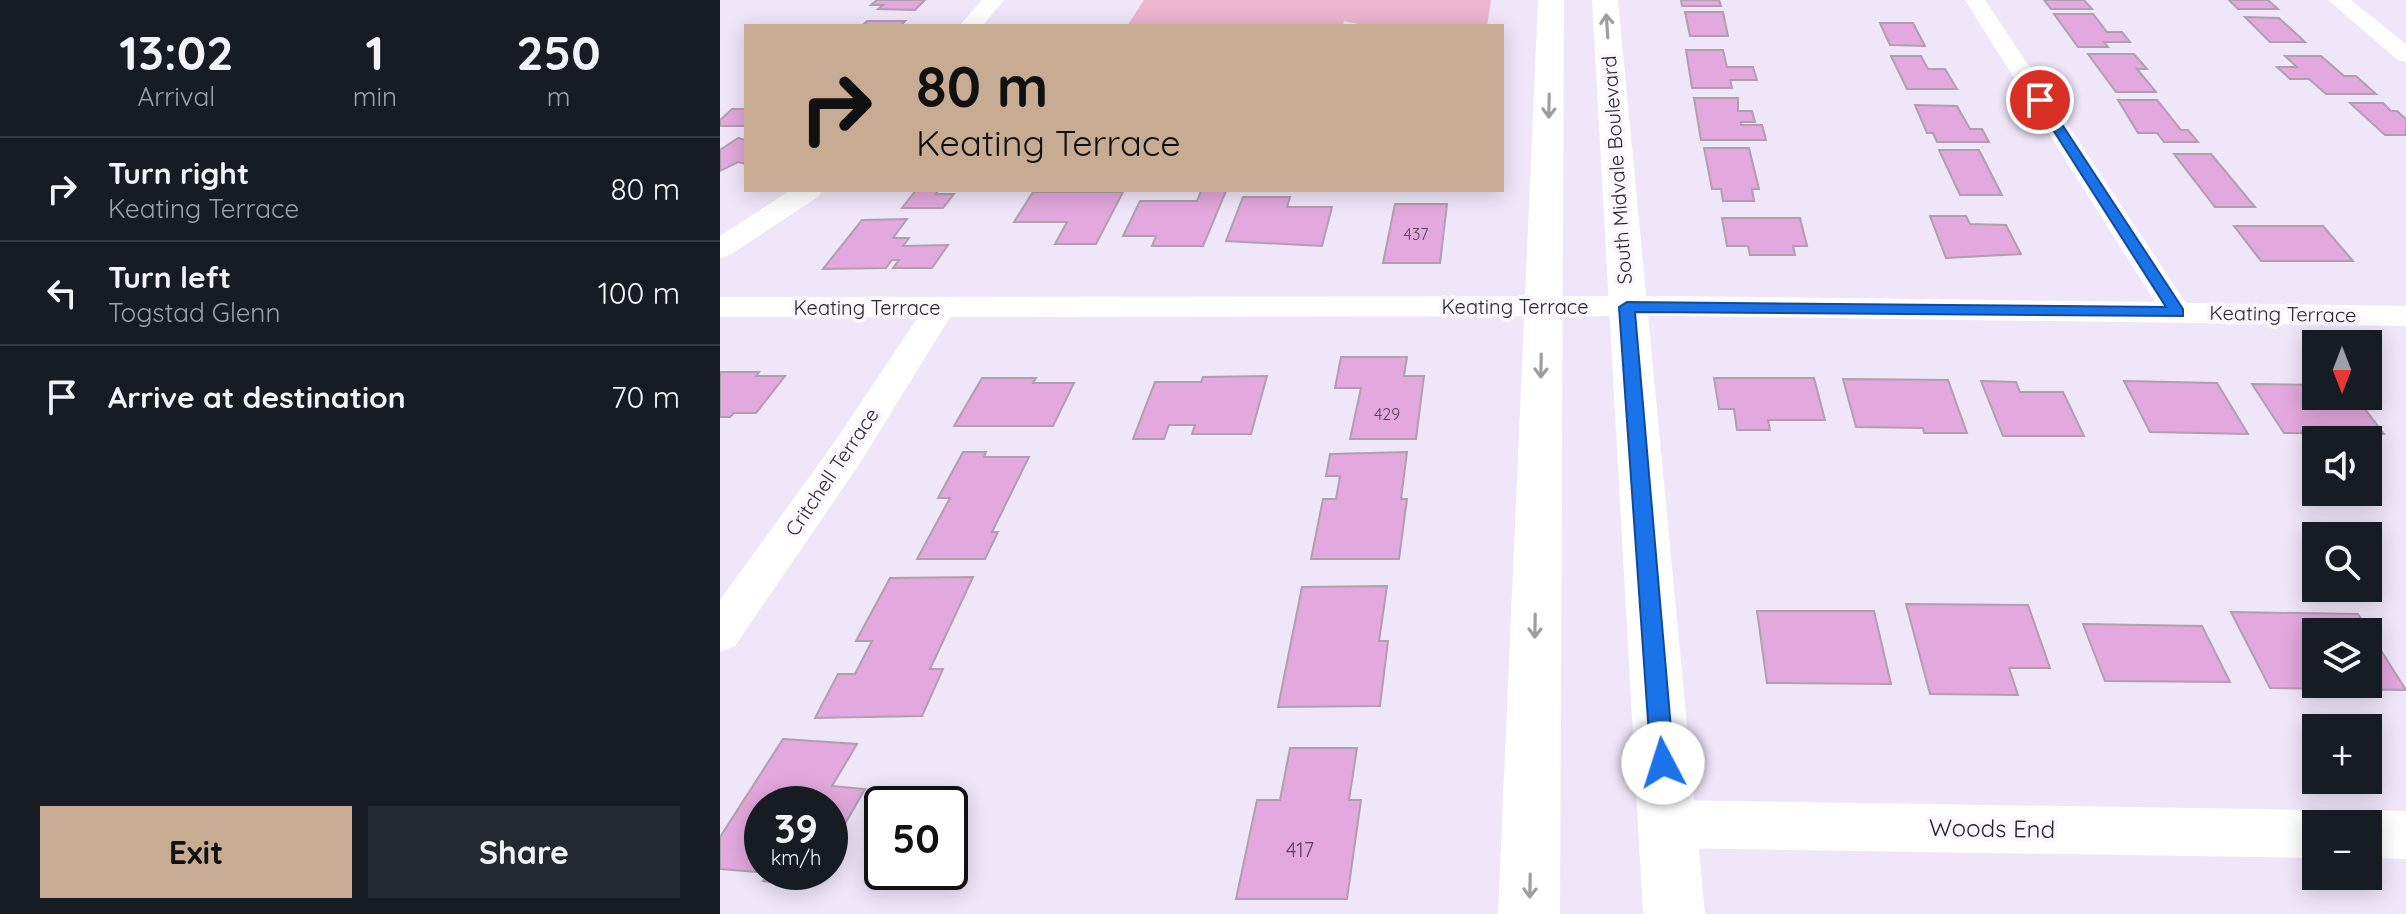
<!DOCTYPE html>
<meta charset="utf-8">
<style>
body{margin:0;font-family:Quicksand,sans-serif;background:#242831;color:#f1f3f6;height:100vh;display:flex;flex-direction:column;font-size:30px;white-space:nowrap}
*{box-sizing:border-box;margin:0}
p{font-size:26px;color:#9ea1a6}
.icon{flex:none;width:44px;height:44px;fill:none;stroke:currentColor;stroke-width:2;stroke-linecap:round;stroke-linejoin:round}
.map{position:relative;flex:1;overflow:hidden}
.panel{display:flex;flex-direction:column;background:#171b24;width:720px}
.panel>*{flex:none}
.guide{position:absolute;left:24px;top:24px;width:760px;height:168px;border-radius:0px;box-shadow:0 4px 20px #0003;background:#c7ac93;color:#111;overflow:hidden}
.needle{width:52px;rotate:180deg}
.controls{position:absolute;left:1582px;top:330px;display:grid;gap:16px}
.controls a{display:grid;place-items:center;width:80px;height:80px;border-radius:0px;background:#171b24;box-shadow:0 4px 20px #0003;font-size:40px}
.speed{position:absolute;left:24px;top:786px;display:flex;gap:16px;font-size:40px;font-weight:700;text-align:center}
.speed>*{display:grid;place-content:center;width:104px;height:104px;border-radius:50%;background:#171b24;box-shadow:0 4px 20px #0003;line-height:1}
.speed small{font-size:20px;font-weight:400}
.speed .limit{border:4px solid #111;border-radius:12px;background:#fff;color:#111}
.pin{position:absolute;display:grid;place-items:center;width:68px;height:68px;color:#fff;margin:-34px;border:4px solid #fff;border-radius:50%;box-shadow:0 2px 8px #0007}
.me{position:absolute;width:88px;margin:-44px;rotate:355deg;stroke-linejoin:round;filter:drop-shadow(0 0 6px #0008)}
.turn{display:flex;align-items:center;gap:28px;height:168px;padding:0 40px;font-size:36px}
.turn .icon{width:104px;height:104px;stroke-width:2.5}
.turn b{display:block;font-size:56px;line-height:68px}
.eta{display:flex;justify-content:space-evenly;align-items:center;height:136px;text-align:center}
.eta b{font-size:48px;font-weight:800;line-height:56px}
.primary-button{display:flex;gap:16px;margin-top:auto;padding:16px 40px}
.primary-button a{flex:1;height:92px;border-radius:0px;background:#c7ac93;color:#111;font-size:32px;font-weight:800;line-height:92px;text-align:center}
.primary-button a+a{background:#242831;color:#f1f3f6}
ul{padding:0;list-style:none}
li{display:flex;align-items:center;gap:24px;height:104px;padding:0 40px;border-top:2px solid #363941}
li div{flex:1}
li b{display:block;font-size:30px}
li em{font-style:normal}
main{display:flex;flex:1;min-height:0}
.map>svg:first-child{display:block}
.green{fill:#f0b5ce}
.building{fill:#e3a8dd;stroke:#b09fae;stroke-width:2;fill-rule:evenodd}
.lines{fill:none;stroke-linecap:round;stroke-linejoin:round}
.minor{fill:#fff;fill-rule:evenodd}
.secondary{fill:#fff;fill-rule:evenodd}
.oneway{stroke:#9e9da0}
.route{fill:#1a73e8;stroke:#114b97;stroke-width:2}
.labels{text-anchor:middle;stroke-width:8;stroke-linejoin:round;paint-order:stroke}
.number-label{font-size:16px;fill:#574658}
.street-label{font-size:20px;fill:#28252c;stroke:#faf6fe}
.near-number-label{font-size:20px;fill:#574658}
.near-street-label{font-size:24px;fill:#28252c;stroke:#faf6fe}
</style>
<main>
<section class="panel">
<div class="eta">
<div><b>13:02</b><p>Arrival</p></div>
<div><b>1</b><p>min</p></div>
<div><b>250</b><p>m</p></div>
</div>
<ul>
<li><svg class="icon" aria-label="right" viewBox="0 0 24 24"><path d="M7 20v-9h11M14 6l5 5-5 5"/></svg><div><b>Turn right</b><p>Keating Terrace</p></div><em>80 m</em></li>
<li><svg class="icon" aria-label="left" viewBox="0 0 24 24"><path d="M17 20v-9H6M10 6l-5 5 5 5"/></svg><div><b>Turn left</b><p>Togstad Glenn</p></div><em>100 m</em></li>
<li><svg class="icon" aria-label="arrive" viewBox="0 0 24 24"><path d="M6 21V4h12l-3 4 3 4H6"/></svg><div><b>Arrive at destination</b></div><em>70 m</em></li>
</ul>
<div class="primary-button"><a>Exit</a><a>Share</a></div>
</section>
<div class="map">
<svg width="1686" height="914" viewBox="0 0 1686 914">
<rect width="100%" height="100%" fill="#f0e6fa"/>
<!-- green -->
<path class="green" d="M424,0h347l-4,26h-119l-24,-5 -1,5h-216z"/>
<!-- building -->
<path class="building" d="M157,0h48l-10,10 -37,-1 5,-4h-12z
M961,0h38l2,6h-39z
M1324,0h40l8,9h-41z
M1509,0h39l10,9h-40z
M965,12h38l5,24h-38z
M1334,14h39l14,18h15l8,10h-26l4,5h-30z
M1525,17l34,1 26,24h-35z
M147,21h38l-5,5h-38z
M1160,23h33l12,23 -35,-1z
M966,50h37l4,17h26l4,13h-27l2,8h-40z
M1368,54h46l13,15h-10l19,23h-40z
M1171,56h30l7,13h17l12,20h-50z
M1565,56h36l23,20h12l20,18h-50l-17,-15h-19l-13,-12h20z
M974,98h44v13h14l3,11h-14v3h21l4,15h-65z
M1398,100h39l24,30h7l10,12h-34l-7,-9h-19z
M1630,103h33l8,8h6l9,8v16h-21z
M1195,105l42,1 13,23h12l7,13h-52l-4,-9h-6z
M12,109h14v17h-26v-6z
M18,138l8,2v24l-8,-2 -18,9v-21z
M984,148h45l10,41h-7l2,12h-31l-2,-12h-9z
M1219,150h40l23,45h-42z
M1454,154h37l44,53h-40z
M186,190h33l-3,4h18l-11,14h-41l14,-18z
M481,191h25l-23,55h-51l4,-10h-33l17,-35h57z
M313,192h90l-27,52h-41l12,-22h-53z
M523,197h47l-3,10h45l-10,39 -96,-5z
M675,204h52l-7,59h-57z
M1210,216h36l4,8 36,1 15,29 -75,4z
M1002,218h78l7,28h-14l2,9h-45l-2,-9h-21z
M187,219l-14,19h16l-6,8 45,-1 -16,23h-39l6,-8h-7l-6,8 -63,1 39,-49z
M1514,226h89l30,35h-92z
M621,357h66l-3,19h20l-8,63h-66l11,-51h-26z
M0,372h39l-3,4h29l-29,37h-22l-4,4h-10z
M547,376l-16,58h-59l3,-9h-26l-5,14h-31l22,-57h46l2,-5z
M262,378h54l-3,5h41l-21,43h-99z
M994,378h100l11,42h-57l2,10h-33l-3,-21h-15z
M1123,379l105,1 19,53h-43l-1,-5 -67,-1z
M1261,381l35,1 4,10h43l21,44h-81z
M1404,381l93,2 31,51 -98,-2z
M1532,384l64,1v11h39l29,38 -100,-1z
M243,452h23l-2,5h45l-37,75h6l-13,27h-68l33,-61h-12z
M687,452l-6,47h6l-8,60h-88l12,-60h13l4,-23h-14l4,-22z
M253,577l-43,92h13l-21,47 -107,2 23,-44h17l17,-33h-16l34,-63z
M667,586l-8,55h9l-8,65 -102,1 24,-120z
M1186,604l122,1 22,63h-41l9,27 -88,-1z
M1037,611h117l17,73 -124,-1z
M1511,612l127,2 48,76 -136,-2zM1596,632h52v52h-52z
M1363,624l119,2 28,56 -125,-1z
M63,739l74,5 -25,42 33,3 -35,61v-46h-68v68h56l-8,14 -47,-5 6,-8 -49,-4v-32z
M570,748h67l-8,52h12l-14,99h-111l21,-99h23z"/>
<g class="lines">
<!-- minor -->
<path class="minor" d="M262,0h22l-22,26h-23z
M1245,0h20l201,303 220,3v20l-726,-10 -730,1 -90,146 -125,183 -15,6v-52l114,-157 84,-126h-198v-20l960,-1 475,6z
M1608,0h23l55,44v18l-8,-2z
M71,190h32l-4,6 -89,59 -10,3v-22z
M947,800l649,10 17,7 3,7h-20v34l-649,-10 -17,-7 -7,-17 7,-17z
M1648,810l38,1v48l-38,-1v-34h-20l3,-7z"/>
<!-- secondary -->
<path class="secondary" d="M818,0h26l-4,914h-62z
M872,0h26l87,914h-62z"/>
</g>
<!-- one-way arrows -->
<defs><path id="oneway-shaft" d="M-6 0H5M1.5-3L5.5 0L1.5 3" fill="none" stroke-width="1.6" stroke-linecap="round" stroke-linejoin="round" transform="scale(2)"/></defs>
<g class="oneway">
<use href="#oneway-shaft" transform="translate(887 26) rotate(-94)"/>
<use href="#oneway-shaft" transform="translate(829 106) rotate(91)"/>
<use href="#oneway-shaft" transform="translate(821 366) rotate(91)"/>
<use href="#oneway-shaft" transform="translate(815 626) rotate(91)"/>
<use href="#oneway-shaft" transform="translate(810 886) rotate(91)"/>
</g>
<!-- route -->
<path class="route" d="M1320,96l6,4 137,209v7l-548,-4 39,451 -3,8 -8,3 -9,-3 -3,-8 -32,-456 8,-5 539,5 -132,-207z"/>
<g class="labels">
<!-- number labels -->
<g class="number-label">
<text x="696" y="240">437</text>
<text x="667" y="420">429</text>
</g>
<!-- street labels -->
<g class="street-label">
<text transform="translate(897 170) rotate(-94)" y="7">South Midvale Boulevard</text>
<text x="795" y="314">Keating Terrace</text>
<text x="147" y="315">Keating Terrace</text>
<text transform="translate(1563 314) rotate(1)" y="7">Keating Terrace</text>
<text transform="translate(112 472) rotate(-56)" y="7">Critchell Terrace</text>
</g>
<!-- near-number labels -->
<g class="near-number-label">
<text x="580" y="857">417</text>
</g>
<!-- near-street labels -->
<g class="near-street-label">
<text transform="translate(1272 829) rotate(1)" y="8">Woods End</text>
</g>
</g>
</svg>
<div class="controls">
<a><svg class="needle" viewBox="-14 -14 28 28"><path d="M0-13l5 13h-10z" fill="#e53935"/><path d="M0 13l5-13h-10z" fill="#9ea1a6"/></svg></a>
<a><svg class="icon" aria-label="sound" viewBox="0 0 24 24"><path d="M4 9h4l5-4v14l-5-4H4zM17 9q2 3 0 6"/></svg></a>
<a><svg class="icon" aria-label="search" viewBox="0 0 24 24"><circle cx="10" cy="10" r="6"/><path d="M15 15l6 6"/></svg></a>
<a><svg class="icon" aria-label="layers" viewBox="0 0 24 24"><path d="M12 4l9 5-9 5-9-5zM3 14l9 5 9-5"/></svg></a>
<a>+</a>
<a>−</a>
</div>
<div class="speed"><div>39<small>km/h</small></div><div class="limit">50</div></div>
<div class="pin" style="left:1320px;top:100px;background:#d93025"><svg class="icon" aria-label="arrive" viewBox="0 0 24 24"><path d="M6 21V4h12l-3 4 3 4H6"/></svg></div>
<svg class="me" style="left:943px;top:763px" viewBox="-20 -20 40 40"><circle r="19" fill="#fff"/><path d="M0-13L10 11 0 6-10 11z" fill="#1a73e8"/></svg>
<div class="guide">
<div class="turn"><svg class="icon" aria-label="right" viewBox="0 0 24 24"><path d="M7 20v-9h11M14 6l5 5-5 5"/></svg><div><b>80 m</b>Keating Terrace</div></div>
</div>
</div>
</main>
